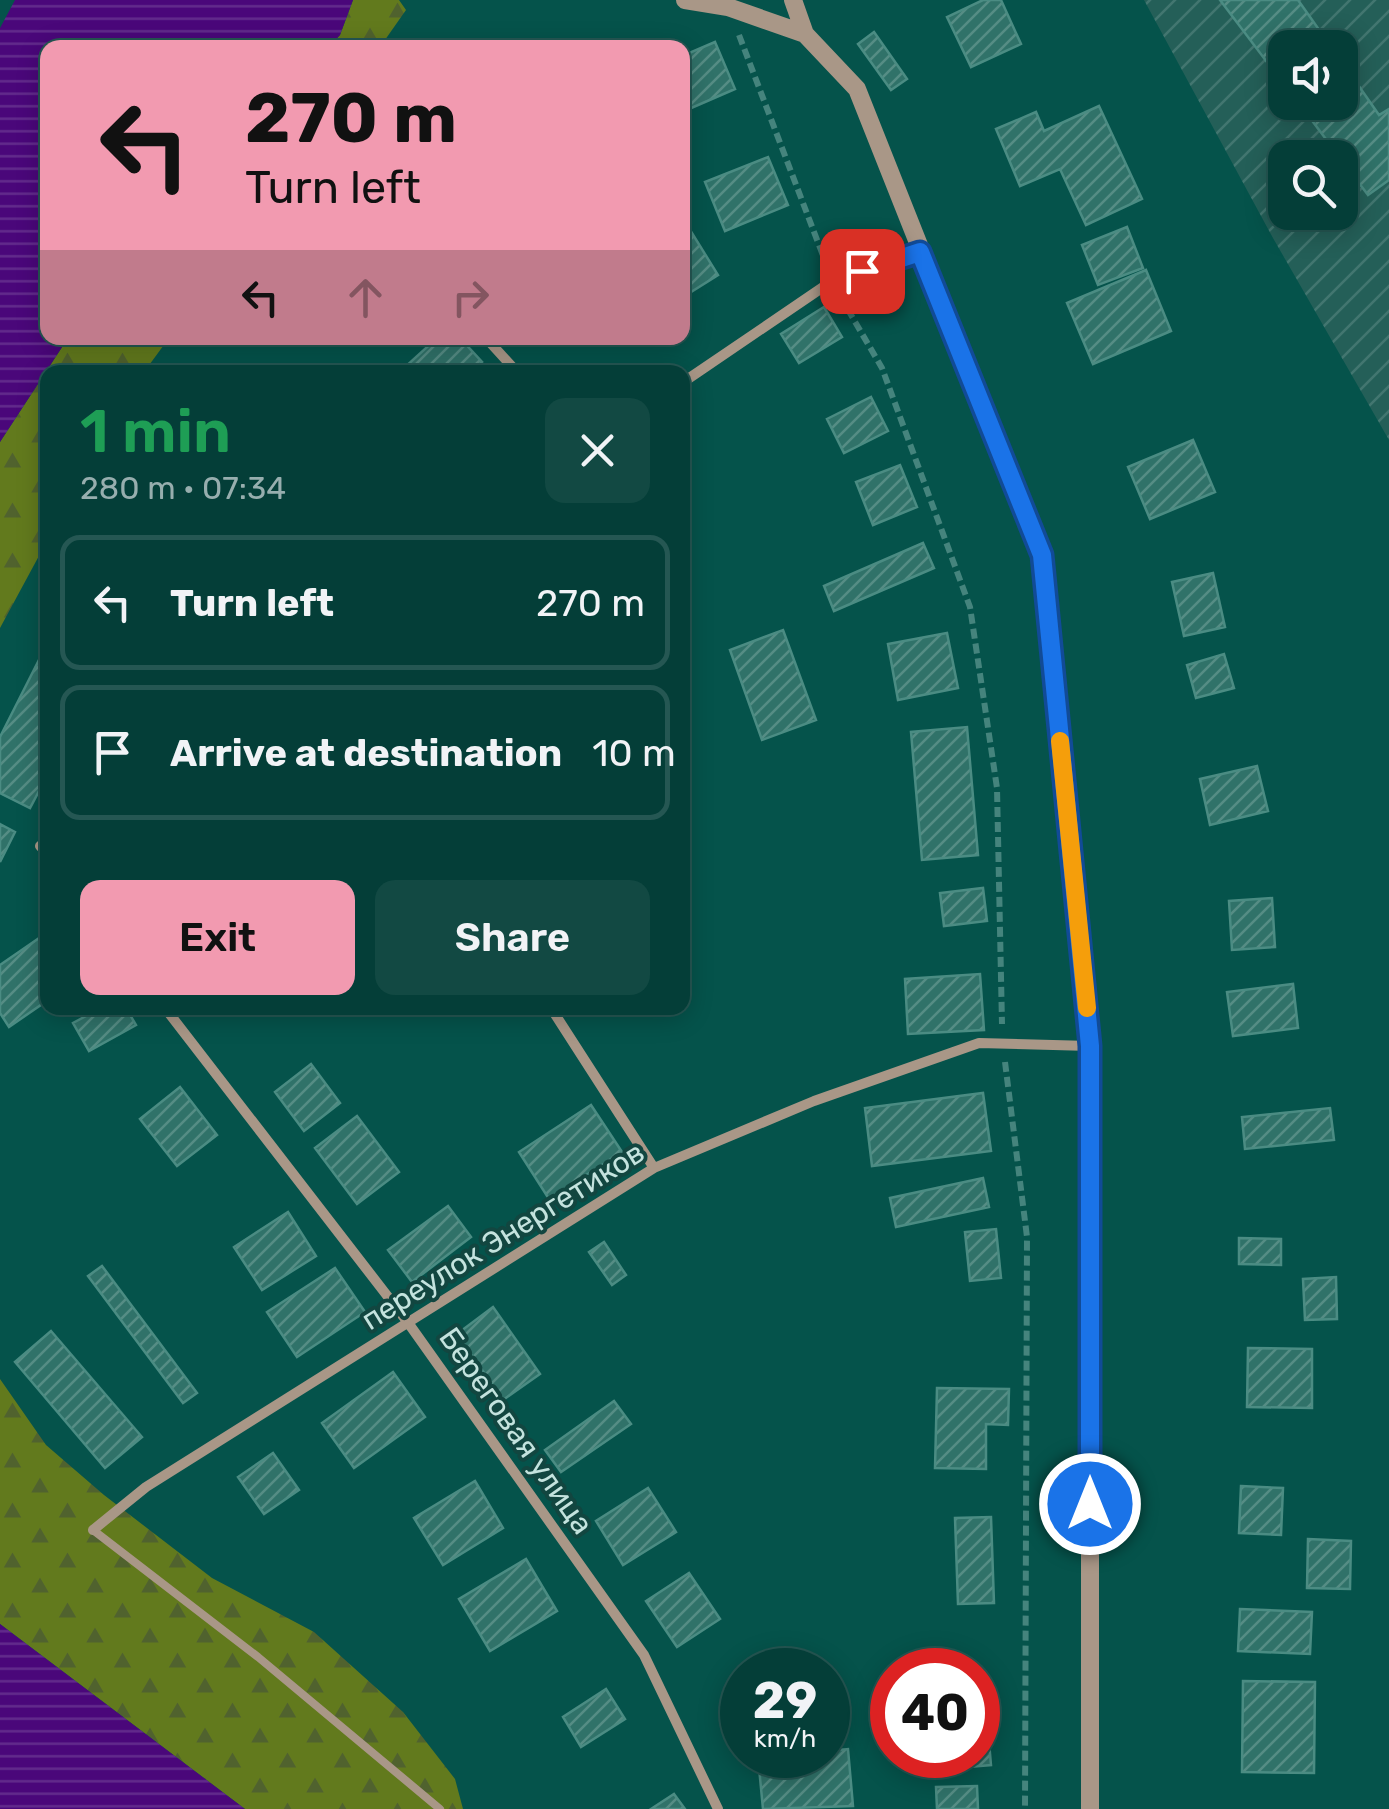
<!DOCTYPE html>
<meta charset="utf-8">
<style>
body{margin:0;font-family:Rubik,sans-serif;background:#124943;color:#f1f3f6;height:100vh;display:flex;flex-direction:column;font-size:38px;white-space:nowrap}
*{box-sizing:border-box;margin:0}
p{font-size:32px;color:#97aeae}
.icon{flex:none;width:55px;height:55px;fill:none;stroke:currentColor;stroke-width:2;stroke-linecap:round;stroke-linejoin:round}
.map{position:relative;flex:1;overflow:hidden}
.panel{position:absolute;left:40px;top:365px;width:650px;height:650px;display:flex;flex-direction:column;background:#043e38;border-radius:20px;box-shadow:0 5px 25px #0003,0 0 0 2px #255753}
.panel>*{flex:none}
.hud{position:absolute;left:40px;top:40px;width:650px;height:305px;border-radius:20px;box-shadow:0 5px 25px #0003,0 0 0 2px #255753;background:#f29ab0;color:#111;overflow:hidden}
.controls{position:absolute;left:1268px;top:30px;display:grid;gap:20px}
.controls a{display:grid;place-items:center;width:90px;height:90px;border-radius:20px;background:#043e38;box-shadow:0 5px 25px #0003,0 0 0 2px #255753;font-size:50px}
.speed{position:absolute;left:720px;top:1648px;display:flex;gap:20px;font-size:50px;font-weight:700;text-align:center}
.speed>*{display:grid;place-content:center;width:130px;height:130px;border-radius:50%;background:#043e38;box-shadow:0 5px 25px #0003,0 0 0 2px #255753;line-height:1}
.speed small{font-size:25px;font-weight:400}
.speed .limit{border:15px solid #d22;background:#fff;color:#111}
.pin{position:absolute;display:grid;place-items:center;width:85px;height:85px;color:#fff;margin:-42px;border-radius:20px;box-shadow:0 5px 15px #0006}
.me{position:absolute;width:110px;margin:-55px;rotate:0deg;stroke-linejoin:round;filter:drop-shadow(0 0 8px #0008)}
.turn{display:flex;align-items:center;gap:35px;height:210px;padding:0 40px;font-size:45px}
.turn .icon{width:130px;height:130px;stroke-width:2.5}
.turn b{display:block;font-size:70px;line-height:85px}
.lanes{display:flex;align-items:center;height:95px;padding:0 40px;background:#0003;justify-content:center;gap:50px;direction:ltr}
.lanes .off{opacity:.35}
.round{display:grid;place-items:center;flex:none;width:105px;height:105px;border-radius:20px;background:#124943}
.headline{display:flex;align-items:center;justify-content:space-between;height:170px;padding:0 40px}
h1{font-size:60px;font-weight:600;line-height:75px;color:#1e9e55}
.button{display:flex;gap:20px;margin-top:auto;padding:20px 40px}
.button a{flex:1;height:115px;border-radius:20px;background:#f29ab0;color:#111;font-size:40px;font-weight:600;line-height:115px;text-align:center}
.button a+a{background:#124943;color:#f1f3f6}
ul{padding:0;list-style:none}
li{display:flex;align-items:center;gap:30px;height:135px;margin:0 20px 15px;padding:0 20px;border:5px solid #255753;border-radius:20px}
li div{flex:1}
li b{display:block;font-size:38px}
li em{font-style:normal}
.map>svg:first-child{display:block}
.industrial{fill:url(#industrial-furrows);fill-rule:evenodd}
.forest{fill:url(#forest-firs)}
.water{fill:url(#water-rules)}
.building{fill:url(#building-hatch);stroke:#4b8c83;stroke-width:2.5}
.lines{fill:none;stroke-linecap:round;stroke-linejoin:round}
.path{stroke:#45847d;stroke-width:6;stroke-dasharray:10 5;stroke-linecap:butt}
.service{stroke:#a99787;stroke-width:8}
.minor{stroke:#a99787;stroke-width:10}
.tertiary{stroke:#a99787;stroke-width:18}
.route-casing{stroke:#114b97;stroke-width:25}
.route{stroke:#1a73e8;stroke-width:18}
.slow{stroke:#f59e0b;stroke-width:18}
.labels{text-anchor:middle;stroke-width:8;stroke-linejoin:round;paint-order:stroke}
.street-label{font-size:30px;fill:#c4e3de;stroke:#124640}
</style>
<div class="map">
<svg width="1389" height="1809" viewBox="0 0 1389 1809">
<defs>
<pattern id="industrial-furrows" width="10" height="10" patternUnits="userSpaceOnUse" patternTransform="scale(2.5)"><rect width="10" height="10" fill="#245f58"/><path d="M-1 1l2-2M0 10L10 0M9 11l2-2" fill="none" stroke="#427670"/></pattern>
<pattern id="forest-firs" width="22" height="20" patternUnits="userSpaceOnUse" patternTransform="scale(2.5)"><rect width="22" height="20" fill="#627a1d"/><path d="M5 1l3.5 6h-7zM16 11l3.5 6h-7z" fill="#50622e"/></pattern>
<pattern id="water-rules" width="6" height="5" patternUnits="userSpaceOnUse" patternTransform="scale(2.5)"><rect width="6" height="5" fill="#4a077a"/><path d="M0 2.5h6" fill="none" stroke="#622b8c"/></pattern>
<pattern id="building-hatch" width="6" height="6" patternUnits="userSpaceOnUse" patternTransform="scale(2.5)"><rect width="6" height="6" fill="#307269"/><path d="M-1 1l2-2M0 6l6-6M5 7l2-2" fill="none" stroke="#568d85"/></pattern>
</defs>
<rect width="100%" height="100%" fill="#05534b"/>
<!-- industrial -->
<path class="industrial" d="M1144,0h245v440l-116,-202zM1285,48h55v54h-55zM1285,158h55v54h-55z"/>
<!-- forest -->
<path class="forest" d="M353,0h46l7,10 -26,37 -52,1 12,-13z
M68,338h101l-25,34h-96l-1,169 -47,87v-186z
M0,1379l46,66 58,50 108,83 102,54 89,80 52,67 8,30h-218l-245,-185z"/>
<!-- water -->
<path class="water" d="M15,0h338l-13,35 -12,12 -280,1v290h20l-68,104v-414z
M0,1624l245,185h-245z"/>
<!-- building -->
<path class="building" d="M983,0h18l20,44 -50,23 -24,-50z
M1220,0h78l34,48h-47v38z
M874,32l33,47 -16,11 -33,-46z
M715,42l20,47 -53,23v-56z
M1340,59l39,56 10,-6v71l-21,15 -70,-93h42z
M1099,106l43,93 -56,26 -26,-56 -40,17 -24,-57 40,-17 8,19z
M768,157l20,48 -63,26 -20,-49z
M682,217l36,58 -27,17 -9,-14z
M1127,227l16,41 -45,17 -16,-40z
M1146,270l25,61 -78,33 -26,-61z
M824,307l18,30 -43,26 -18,-29z
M437,338h23l22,24 -12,10h-62l-4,-4z
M871,397l17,34 -44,22 -17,-34z
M1193,440l22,52 -65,27 -22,-52z
M900,465l17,42 -44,18 -17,-43z
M923,543l11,25 -100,43 -10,-25z
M1213,573l12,54 -41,9 -12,-54z
M783,630l33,90 -54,20 -32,-90z
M947,633l11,55 -60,12 -10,-56z
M48,642v132l-18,34 -30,-15v-56z
M1224,654l10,34 -38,10 -9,-33z
M967,727l11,128 -56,5 -11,-128z
M1257,766l11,45 -58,14 -10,-46z
M0,824l15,8 -15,30z
M983,888l4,33 -43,5 -4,-33z
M1272,898l3,49 -43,3 -3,-49z
M48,932v68l-39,27 -9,-14v-48z
M980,974l4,56 -76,4 -3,-55z
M1293,984l5,44 -65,8 -6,-44z
M101,1008h25l10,17 -47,26 -16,-28z
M311,1064l29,39 -36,28 -29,-39z
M180,1087l37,48 -40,31 -37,-47z
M983,1093l8,58 -119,15 -7,-58z
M591,1105l31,47 -73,47 -30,-47z
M1330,1108l4,32 -89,9 -3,-32z
M357,1116l42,56 -42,32 -42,-56z
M983,1178l6,29 -93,20 -6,-29z
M448,1206l23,31 -59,45 -24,-32z
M288,1212l28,44 -54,34 -28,-43z
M996,1229l5,49 -31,3 -5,-49z
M1239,1238l42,1v26l-42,-1z
M604,1242l22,33 -14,10 -23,-33z
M102,1266l95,127 -14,10 -95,-127z
M335,1268l30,44 -68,45 -30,-45z
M1336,1277l1,42 -32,1 -2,-41z
M493,1307l47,67 -37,26 -46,-66z
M51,1331l91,106 -37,31 -90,-106z
M1248,1348l64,1v59l-65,-1z
M393,1372l32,45 -71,51 -32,-45z
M937,1388l72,1 -1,36 -22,-1v45l-51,-1z
M614,1401l17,23 -70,48 -16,-22z
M273,1453l26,37 -35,24 -26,-37z
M475,1481l28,47 -60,37 -29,-47z
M1241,1486l42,2 -2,47 -42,-2z
M648,1488l28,44 -53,33 -27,-44z
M991,1517l3,86 -36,1 -3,-86z
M1308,1539l43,2 -1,48 -43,-1z
M526,1559l31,52 -67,40 -31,-52z
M689,1573l31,46 -43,28 -31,-46z
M1240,1609l72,3 -2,42 -72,-3z
M1243,1681l72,1 -1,91 -72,-1z
M606,1689l19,30 -44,28 -18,-30z
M978,1694h7l6,71 -69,6 -1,-16h57z
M848,1749l5,57 -90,3 -5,-52 70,-2v-4z
M977,1786l1,23h-41l-1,-22z
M674,1794l11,15h-34z"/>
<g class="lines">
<!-- path -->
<path class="path" d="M739,35l88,231
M840,296l42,72 88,239 27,181 5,236
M1005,1062l22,175 -2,572"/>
<!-- service -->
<path class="service" d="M93,1530l165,127 182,152"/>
<!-- minor -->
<path class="minor" d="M486,338l31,34
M682,383l150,-102 88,-29
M48,839l-8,7 8,9
M165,1008l244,316 235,331 74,154
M551,1008l103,160
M93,1530l53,-43 508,-319 160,-67 165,-58 111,3"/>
<!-- tertiary -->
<path class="tertiary" d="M685,0l43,7 77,27
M793,0l12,34 52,55 185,466 48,491v763"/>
</g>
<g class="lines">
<!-- route casing -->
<g class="route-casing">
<path id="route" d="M862,271l58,-19 122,303 48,491v458"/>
</g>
<!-- route -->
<use href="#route" class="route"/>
<!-- slow -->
<path class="slow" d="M1060,741l27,267"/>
</g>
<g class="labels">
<!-- street labels -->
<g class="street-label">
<text transform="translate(503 1236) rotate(-32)" y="10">переулок Энергетиков</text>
<text transform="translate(516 1431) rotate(55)" y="10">Береговая улица</text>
</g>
</g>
</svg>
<div class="controls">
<a><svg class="icon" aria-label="sound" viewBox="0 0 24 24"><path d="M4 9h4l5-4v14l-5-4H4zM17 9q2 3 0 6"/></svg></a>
<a><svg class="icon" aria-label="search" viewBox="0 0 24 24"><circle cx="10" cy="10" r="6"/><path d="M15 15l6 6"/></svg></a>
</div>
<div class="speed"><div>29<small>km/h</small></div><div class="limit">40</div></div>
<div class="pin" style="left:862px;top:271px;background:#d93025"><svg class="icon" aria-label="arrive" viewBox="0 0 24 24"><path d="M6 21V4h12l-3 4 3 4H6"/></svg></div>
<svg class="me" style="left:1090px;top:1504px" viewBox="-20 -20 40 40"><circle r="17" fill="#1a73e8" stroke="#fff" stroke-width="3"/><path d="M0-11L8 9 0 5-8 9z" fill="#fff"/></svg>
<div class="hud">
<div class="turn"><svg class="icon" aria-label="left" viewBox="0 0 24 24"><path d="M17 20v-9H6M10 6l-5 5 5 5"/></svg><div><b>270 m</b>Turn left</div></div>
<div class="lanes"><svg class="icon" aria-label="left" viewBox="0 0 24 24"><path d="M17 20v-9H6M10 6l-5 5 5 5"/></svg><svg class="icon off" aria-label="ahead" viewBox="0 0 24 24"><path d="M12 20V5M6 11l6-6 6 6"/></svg><svg class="icon off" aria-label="right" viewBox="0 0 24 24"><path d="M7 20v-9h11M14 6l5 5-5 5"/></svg></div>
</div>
<section class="panel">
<div class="headline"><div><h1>1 min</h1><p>280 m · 07:34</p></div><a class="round"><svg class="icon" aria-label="close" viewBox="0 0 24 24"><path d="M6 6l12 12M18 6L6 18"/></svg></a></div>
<ul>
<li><svg class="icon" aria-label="left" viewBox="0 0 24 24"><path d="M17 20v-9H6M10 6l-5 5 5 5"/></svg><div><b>Turn left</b></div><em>270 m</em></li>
<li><svg class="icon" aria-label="arrive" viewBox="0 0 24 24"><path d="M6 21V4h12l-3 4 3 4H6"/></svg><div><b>Arrive at destination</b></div><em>10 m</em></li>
</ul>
<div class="button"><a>Exit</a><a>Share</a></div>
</section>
</div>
